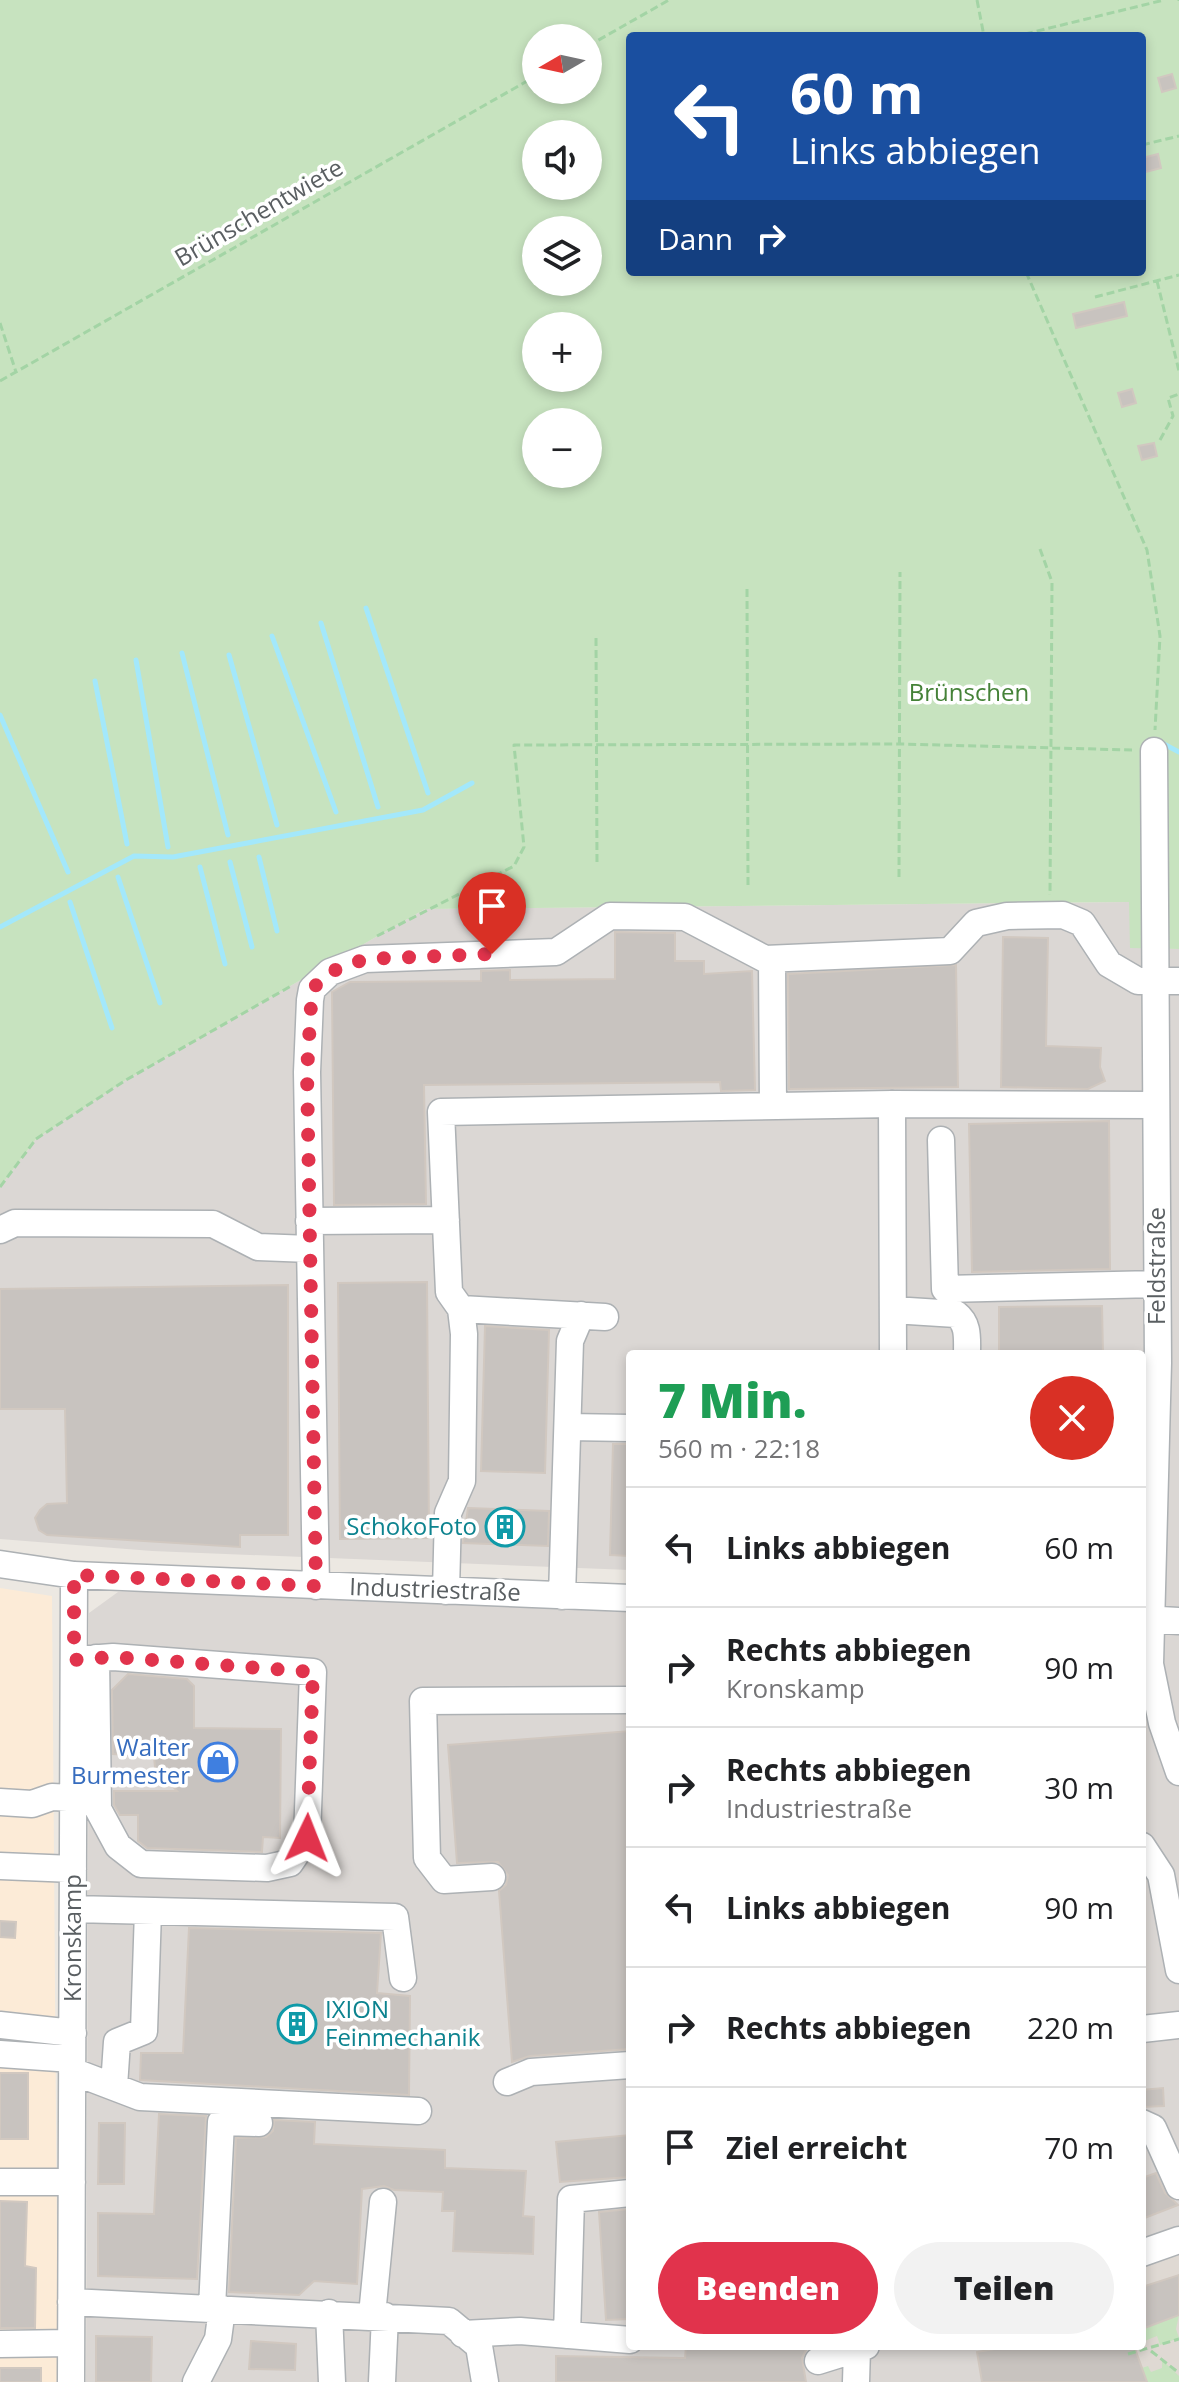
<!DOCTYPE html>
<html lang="de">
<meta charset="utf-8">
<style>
body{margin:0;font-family:"Open Sans",sans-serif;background:#f2f2f2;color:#202124;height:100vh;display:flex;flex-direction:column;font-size:30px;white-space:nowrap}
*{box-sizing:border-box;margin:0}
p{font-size:26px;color:#757577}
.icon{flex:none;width:44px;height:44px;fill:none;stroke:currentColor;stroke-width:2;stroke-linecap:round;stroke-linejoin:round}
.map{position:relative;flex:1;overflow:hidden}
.panel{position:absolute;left:626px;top:1350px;width:520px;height:1000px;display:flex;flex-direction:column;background:#fff;border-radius:8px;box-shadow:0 4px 12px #0003}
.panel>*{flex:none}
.guide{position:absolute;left:626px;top:32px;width:520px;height:244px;border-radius:8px;box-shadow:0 4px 12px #0003;background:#1a4fa0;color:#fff;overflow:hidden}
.needle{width:52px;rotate:261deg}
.tools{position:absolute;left:522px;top:24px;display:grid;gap:16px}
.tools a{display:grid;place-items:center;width:80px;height:80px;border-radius:50%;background:#fff;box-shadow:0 4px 12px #0003;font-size:40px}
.pin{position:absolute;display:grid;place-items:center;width:68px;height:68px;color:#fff;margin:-82px -34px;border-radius:50% 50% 50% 0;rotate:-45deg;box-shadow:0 0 8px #0007}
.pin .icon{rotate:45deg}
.me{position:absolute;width:88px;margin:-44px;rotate:2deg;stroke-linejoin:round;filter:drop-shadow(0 0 6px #0008)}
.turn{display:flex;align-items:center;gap:28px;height:168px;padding:0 32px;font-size:36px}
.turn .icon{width:104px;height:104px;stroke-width:2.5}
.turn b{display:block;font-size:56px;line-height:68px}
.then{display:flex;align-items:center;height:76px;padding:0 32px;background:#0003;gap:16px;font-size:30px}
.round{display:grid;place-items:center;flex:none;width:84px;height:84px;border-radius:42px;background:#f2f2f2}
.overview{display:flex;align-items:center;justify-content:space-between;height:136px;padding:0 32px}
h1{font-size:48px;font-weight:800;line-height:60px;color:#1e9e55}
.button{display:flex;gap:16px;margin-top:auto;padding:16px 32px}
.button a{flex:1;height:92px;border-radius:48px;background:#e1334c;color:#fff;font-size:32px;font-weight:800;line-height:92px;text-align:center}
.button a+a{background:#f2f2f2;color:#202124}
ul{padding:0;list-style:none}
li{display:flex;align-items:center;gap:24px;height:120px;padding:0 32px;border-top:2px solid #e0e0e0}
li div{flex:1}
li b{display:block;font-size:30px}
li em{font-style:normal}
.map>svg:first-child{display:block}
.commercial{fill:#fcebd7}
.industrial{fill:#dbd7d4}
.education{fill:#dfd9d3}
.green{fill:#c7e3bf;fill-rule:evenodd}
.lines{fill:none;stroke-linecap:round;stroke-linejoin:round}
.stream{stroke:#a3e8fb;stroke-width:5}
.building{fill:#c8c3bf;stroke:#d1c8c0;stroke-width:2}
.minor-casing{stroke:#adb1b4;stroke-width:29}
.path{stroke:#a3d4a5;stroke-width:3;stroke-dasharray:8 4;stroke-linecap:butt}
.minor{stroke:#fff;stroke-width:26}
.route{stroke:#e1334c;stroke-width:14;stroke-dasharray:0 25.2}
.labels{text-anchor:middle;stroke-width:7;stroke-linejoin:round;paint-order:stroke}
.street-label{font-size:24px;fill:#5a5f62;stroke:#fff}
.park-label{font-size:24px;fill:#458238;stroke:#fff}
.culture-label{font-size:24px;fill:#0d838f;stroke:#fff;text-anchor:end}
.shop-label{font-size:24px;fill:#366cbe;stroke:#fff;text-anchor:end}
</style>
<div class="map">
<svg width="1179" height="2382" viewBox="0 0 1179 2382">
<rect width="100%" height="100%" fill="#ece8e2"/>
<!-- commercial -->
<path class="commercial" d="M0,1588l52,8 6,786h-58z"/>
<!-- industrial -->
<path class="industrial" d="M1130,902v45l49,2v1302l-37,13v-910h-512v216l-478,-19 -152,-12v-352l36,-48 90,-59 299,-171z
M630,1587v759h460l7,36h-1011l3,-769 29,-21z"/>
<!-- education -->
<path class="education" d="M1179,2251v131h-82l-7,-36h52v-82z"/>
<!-- green -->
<path class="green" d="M0,0h1179v949l-49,-1 -1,-46 -704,7 -299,171 -90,59 -36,48zM630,36h512v236h-512zM536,38h52v52h-52zM536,134h52v52h-52zM536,230h52v52h-52zM536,326h52v52h-52zM536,422h52v52h-52z
M1179,2315l-3,14 3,9 -19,7 -3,-9 -15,6v-13z
M1162,2360l17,16v6h-32l-5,-14 6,-2 3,6 11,-4z"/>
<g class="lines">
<!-- stream -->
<path class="stream" d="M366,608l62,185
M321,623l57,184
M272,636l64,176
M182,653l46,182
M229,655l48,170
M136,660l32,187
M95,681l32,163
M0,715l68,157
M1162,743l17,9
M259,857l18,74
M230,862l22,85
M200,867l25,97
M118,877l42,126
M70,902l42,126
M0,927l134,-71 39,1 250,-47 49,-27"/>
</g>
<!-- building -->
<path class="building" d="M1172,74l4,14 -14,4 -4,-14z
M1158,154l3,14 -19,5v-15z
M1124,302l3,14 -51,12 -3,-14z
M1132,389l4,14 -14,4 -4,-14z
M1154,443l3,13 -15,4 -4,-14z
M615,932l60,1v28h29v13l48,-3 3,119 -34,1 -1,-9 -296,3 2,119 -92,1 -2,-213 18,-10 131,-1v-10l29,-1v10l105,-1z
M1003,937l45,1 -2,108 55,2 -1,19 5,14 -17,8 -87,-2z
M956,965l2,122 -169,2 -1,-115z
M1109,1121l1,148 -138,3 -3,-148z
M427,1282l2,256 -89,1 -2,-256z
M288,1285v250h-48v12l-193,-12 -8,-5 -4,-12 5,-8 7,-6 20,-1 -2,-94h-65v-120z
M1102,1306l1,48h-104v-47z
M485,1326l64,4 -4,143 -64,-2z
M613,1444h17v112l-20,-1z
M468,1508l81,3 -1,35 -85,-3z
M128,1674l59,5 7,7v42l87,1 -1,109 -17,-1 -1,15 -115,-4 -9,-7v-26h-18l-6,-10v-14h63l-22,-24 -1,-10 -41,-3 -1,-64z
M630,1731v318l-100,7 -18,6 -13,-171 7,-6 2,-10 -10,-13 -41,1 -9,-118z
M0,1921l16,1 -1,16 -15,-1z
M189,1928l192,5 -4,60 33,3 -1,99 -269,-15 1,-27h42z
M0,2073h28v66h-28z
M1163,2088l1,18 -22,1v-17z
M159,2114l47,2 -9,163 -99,-3v-63l56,1z
M274,2120l41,2 -1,22 131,6v18l81,3 -3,45 11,1 -1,37 -80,-3 2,-40h-13l1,-19 -49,-2 -10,-4 -22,3 -5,95 -43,-3 -15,14 -70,-3 7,-154 30,-1 7,-6z
M99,2123h26l-1,61h-26z
M630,2135v42l-70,5 -4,-40z
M1156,2173l9,20 13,12 -36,14v-41z
M0,2201l27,1 -2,64 11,2 -1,60h-35z
M630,2209v110l-24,1 -7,-108z
M1179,2275v40l-37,14v-42z
M96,2336l56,1 -1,45h-55z
M251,2341l45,3 -1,26 -46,-1z
M686,2346l121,2 -5,10 4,24h-250v-26l129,2z
M1012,2346h122l13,36h-165l-5,-30z
M0,2368h41v14h-41z"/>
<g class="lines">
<!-- minor casing -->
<g class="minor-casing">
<path id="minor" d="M1154,751l4,612 -8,301 12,59 17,49
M772,959l1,147
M892,1104l1,250
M941,1140l4,149 212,-5
M309,1221l137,-1
M0,1230l15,-7 198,1 45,23 52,2
M893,1310l63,4c13,10 11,24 11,40
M605,1317l-144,-8 -12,-17 -8,-180 451,-8 262,1
M568,1427l62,1
M0,1564l74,11 556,23
M316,1586l-9,-514 3,-72 2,-11 18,-17 35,-13 191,-7 54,-36 75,1 80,42 185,-8 26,-28 31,-7 56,-1 19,8 27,41 29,17h41
M446,1591l2,-78 14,-32 2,-147 -3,-25
M562,1596l8,-255 11,-26
M1142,1619l37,2
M74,1660l39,-3 200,15 -6,166 -17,25 -23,5 -126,-4 -23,-18 -20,-37 -2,-151
M0,1802l32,2 20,-7 21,1
M1142,1846l19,29 18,95
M0,1866l73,3
M492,1877l-48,3 -17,-22 -4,-157 207,-1
M73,1909l322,8 8,61
M0,2025l73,8
M1142,2029l37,-4
M0,2054l72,5
M72,2071l68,26 278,14
M507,2082l24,-10 99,-7
M114,2086l3,-44 27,-11 4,-120
M1142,2123l11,5 26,58
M0,2182h72
M1142,2253l37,-13
M71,2302l378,19 30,25 6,36
M212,2308l9,-186 38,1
M329,2313l3,69
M372,2315l11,-113
M463,2334l57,-3 110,9
M567,2335l4,-136 59,-6
M0,2344l71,-1
M818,2361l48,-15
M71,2382l3,-807
M196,2382l22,-43 4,-30
M382,2382l3,-66
M856,2382l1,-33"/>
</g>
<!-- path -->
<path class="path" d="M977,0l7,36
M1179,0v1
M1025,34l139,-34
M588,46l81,-46
M1142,145l37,-9
M1026,272l121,278 13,86 -5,94
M1157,281l22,90
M1095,297l84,-22
M0,323l16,49
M0,381l536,-305
M1160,440l13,-24 -5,-18 11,-4
M1040,549l12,33 -2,313
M747,589l1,297
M596,638l1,227
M899,877l1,-305
M377,936l137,-70 10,-19 -10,-102 386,-1 232,6
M0,1187l36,-48 90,-59 165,-94
M1151,2351l28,22
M1128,2354l51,-15"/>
<!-- minor -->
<use href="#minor" class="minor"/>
</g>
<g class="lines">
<!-- route -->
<path class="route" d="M307,1838l6,-166 -200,-15 -39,3v-85l242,11 -9,-514 5,-83 18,-17 35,-13 127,-5"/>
</g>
<!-- icons -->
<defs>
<g id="building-ring" transform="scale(2)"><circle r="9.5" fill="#fff" stroke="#0f9aa8" stroke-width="1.5"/><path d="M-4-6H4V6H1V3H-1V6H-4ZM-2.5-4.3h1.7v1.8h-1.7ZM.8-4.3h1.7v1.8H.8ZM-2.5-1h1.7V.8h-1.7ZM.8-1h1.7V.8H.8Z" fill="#0f9aa8"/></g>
<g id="shop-ring" transform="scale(2)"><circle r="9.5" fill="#fff" stroke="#3f7fe0" stroke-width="1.5"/><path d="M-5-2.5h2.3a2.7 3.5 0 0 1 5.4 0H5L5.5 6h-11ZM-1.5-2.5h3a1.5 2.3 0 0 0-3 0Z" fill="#3f7fe0"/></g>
</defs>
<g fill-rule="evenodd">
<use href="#building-ring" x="505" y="1527"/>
<use href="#shop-ring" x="218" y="1762"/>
<use href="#building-ring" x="297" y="2024"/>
</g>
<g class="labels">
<!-- street labels -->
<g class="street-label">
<text transform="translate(259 213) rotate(-30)" y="8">Brünschentwiete</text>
<text transform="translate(1157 1266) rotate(-90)" y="8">Feldstraße</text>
<text transform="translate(435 1590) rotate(2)" y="8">Industriestraße</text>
<text transform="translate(73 1938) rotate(-90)" y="8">Kronskamp</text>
</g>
<!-- park labels -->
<g class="park-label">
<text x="969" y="701">Brünschen</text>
</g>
<!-- culture labels -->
<g class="culture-label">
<text x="477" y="1535">SchokoFoto</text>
<text x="325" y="2018" text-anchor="start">IXION<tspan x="325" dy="28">Feinmechanik</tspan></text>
</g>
<!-- shop labels -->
<g class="shop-label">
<text x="190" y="1756">Walter<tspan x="190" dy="28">Burmester</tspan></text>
</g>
</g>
</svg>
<div class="tools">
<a><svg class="needle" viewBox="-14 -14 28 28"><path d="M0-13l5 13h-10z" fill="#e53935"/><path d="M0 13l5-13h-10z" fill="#757577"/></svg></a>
<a><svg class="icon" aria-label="sound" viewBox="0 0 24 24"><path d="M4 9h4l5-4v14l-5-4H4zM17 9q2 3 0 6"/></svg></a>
<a><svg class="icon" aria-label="layers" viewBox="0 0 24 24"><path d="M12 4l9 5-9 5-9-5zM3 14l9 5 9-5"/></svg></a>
<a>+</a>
<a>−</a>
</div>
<div class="pin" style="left:492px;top:954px;background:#d93025"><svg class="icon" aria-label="arrive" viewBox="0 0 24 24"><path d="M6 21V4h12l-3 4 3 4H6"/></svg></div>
<svg class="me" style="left:307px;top:1838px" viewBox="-20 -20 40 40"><path d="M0-17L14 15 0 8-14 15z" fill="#e1334c" stroke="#fff" stroke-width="4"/></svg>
<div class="guide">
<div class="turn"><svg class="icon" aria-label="left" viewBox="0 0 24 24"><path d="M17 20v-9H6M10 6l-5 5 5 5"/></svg><div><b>60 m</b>Links abbiegen</div></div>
<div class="then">Dann<svg class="icon" aria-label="right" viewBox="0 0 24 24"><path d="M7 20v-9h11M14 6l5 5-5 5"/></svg></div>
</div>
<section class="panel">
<div class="overview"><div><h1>7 Min.</h1><p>560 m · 22:18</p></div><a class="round" style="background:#d93025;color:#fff"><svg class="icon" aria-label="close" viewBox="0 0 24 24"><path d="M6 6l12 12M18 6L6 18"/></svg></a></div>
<ul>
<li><svg class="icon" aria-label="left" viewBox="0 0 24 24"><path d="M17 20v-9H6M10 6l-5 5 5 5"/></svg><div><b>Links abbiegen</b></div><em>60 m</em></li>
<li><svg class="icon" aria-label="right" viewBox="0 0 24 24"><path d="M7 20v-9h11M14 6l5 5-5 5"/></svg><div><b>Rechts abbiegen</b><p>Kronskamp</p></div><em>90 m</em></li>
<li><svg class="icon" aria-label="right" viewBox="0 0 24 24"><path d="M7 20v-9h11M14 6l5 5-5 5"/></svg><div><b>Rechts abbiegen</b><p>Industriestraße</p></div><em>30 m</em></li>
<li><svg class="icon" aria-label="left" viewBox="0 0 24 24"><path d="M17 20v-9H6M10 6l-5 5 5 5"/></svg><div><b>Links abbiegen</b></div><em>90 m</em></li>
<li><svg class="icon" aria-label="right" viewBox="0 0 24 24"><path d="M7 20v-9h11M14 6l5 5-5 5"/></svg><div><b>Rechts abbiegen</b></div><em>220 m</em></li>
<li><svg class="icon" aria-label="arrive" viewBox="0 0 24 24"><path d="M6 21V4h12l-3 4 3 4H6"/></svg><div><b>Ziel erreicht</b></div><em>70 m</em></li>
</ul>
<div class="button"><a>Beenden</a><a>Teilen</a></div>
</section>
</div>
